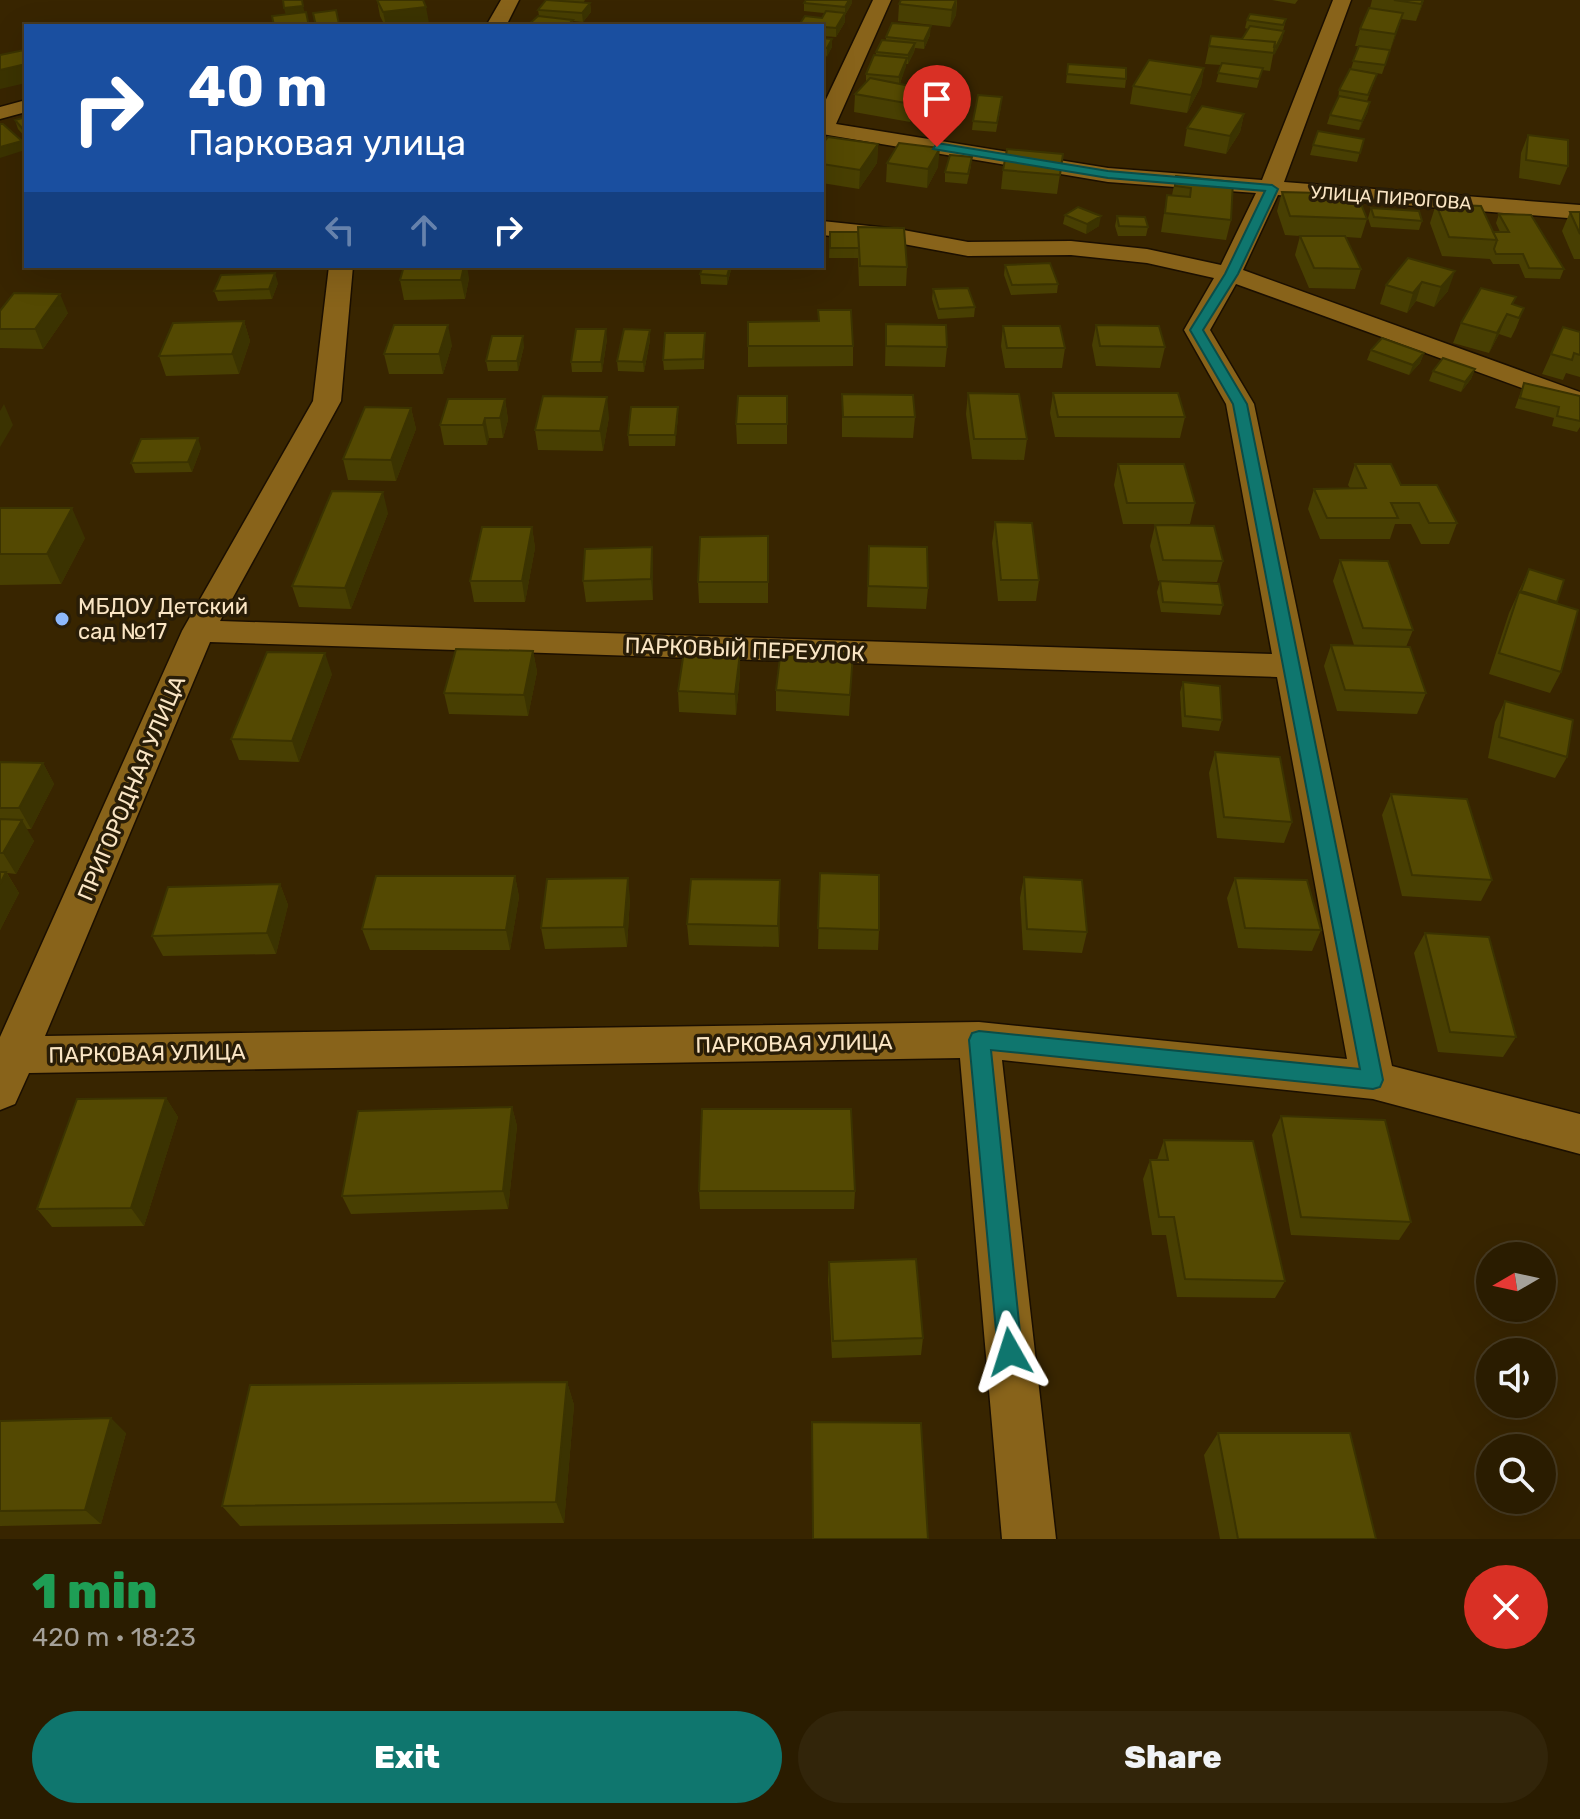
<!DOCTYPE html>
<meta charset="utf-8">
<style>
body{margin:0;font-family:Rubik,sans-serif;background:#32250a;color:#f1f3f6;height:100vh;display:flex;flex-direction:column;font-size:30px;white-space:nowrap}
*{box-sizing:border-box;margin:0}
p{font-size:26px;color:#a5a199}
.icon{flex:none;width:44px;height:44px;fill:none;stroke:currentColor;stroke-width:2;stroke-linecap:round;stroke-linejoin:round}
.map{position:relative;height:1539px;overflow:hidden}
.drawer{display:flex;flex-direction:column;background:#2a1c00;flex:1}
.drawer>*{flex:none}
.hud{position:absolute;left:24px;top:24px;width:800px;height:244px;border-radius:0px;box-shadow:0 8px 32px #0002,0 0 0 2px #463a22;background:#1a4fa0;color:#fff;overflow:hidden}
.needle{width:52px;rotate:261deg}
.tools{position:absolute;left:1476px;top:1242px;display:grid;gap:16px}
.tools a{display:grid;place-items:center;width:80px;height:80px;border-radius:50%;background:#2a1c00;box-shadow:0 8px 32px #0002,0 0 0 2px #463a22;font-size:40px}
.pin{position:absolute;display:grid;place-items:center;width:68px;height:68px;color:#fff;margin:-82px -34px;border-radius:50% 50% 50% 0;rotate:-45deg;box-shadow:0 0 8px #0007}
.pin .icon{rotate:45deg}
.me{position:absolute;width:88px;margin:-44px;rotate:354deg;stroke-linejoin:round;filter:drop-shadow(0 0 6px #0008)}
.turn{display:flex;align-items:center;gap:28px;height:168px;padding:0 32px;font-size:36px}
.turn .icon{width:104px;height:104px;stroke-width:2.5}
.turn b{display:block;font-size:56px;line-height:68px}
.lanes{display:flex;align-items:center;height:76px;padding:0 32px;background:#0003;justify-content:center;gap:40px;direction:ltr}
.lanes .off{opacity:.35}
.round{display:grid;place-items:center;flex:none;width:84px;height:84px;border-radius:42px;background:#32250a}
.headline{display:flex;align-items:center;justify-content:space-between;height:136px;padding:0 32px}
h1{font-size:48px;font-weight:800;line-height:60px;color:#1e9e55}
.primary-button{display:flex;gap:16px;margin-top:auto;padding:16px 32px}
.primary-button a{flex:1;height:92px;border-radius:48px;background:#0f766e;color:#fff;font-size:32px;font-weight:800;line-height:92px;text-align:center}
.primary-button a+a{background:#32250a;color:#f1f3f6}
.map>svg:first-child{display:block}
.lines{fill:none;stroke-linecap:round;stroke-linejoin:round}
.minor-casing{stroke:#1b0f00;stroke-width:3}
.minor{fill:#88631a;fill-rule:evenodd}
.wall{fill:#483f02}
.shaded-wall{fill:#3b3301}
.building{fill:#544902;stroke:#3b3301;stroke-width:2}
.route{fill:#0f766e;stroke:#0a4d48;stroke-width:2}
.poi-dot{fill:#8eb9fc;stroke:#291d07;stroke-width:3}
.labels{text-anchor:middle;stroke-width:7;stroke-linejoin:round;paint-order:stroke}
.far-street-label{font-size:18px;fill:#fae5c4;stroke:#291d07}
.poi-label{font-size:22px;fill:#fae5c4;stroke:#291d07;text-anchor:start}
.street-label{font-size:22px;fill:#fae5c4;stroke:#291d07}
</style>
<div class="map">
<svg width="1580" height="1539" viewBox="0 0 1580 1539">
<rect width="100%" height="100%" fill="#382500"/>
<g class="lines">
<!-- minor casing -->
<g class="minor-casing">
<path id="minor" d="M501,0h18l-13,26h-20z
M873,0h18l-55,124 272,44 154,12 71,-180h18l-67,182 296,23v14l-302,-24 -35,75 337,122v17l-344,-125 -26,46 44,74 138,662 188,48v40l-207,-55 -371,-39 54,479h-54l-42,-481 -931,15 -14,31 -15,6v-73l182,-406 131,-230 16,-135h24l-12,135 -121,220 1052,33 -46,-250 -42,-74 30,-52 -67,-15 -76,-8 -103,1 -70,-13 -76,-8v-14l76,8 70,13 103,-1 76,8 74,16 35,-72 -148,-11 -286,-48v-26zM210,642l1067,35 70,382 -368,-37 -934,14z
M26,100v12l-26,7v-12z"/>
</g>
<!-- minor -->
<use href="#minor" class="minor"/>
</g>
<!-- wall -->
<path class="wall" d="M377,0l52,23 -18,3h-26l-5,-10z
M546,0h39l-2,3h7l1,9 -8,10 -10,-1 1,5h-47l12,-10 -1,-6z
M901,0h56l-1,15 -6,12 -52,-6 1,-17z
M1272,0h26l-3,4z
M1372,0h52l-8,21 -15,-2 -19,55 -31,-5 7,-23h-3l5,-17 10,-21z
M804,3h48l-7,12v7l-9,15 -14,-1v-10h-23v-1l23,-7 2,-5 -20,-2z
M1286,19l-3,12 -1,9 -9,15 -3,16 -8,-1 -5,18 -41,-6 5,-17 -16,-1 6,-28 31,3 6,-10 -3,-1 2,-8z
M930,35l-6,14 -9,-1 -1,4 -6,12h-2l-6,20 25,5 -1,17 -14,16 -56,-10 1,-18 11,-11v-9l10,-18v-4l10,-12v-3z
M822,38l10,9 -6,10v7l-4,5z
M1068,64l58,15 -1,9 -59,-5z
M1204,68l-3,18 -14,27 -57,-9 3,-18z
M1377,74l-10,27 1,10 -9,19 -32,-6 3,-9 8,-15 1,-10z
M1001,106l-5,26 -24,-2 1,-9z
M965,108l-6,18 -20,-2 1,-9z
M1244,114l-4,18 -14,22 -42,-8 3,-18z
M26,117v21l-8,-9 -3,-9z
M1528,135l40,31 -8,19 -41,-7 2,-25z
M1364,139l-7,23 -47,-7 3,-10z
M822,144h56l-1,19 -18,26 -37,-6z
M1063,154l-6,40 -56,-5 2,-19z
M887,163l51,4 -11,21 -41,-6z
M971,166l-4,18 -22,-2v-10z
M1176,176l55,44 -5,20 -65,-8 6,-37h5z
M1282,192l85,27 -6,19 -15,-1 15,32 -6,20 -46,-1 -14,-33 5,-19 -15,-1 -8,-24z
M1436,204l57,28h7l-4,-9 3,-9 65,55 -4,10 -35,-1 -6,-14h-26l-3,-5 -48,-3 -12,-33z
M1371,208l51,13 -3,9 -48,-3 -3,-9z
M1570,212h10v47h-6l-12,-28z
M1065,215l34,11 -13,8 -23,-10z
M1117,216l31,11 -2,9h-28l-3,-10z
M830,232l77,35 -1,19h-47l-1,-28h-29z
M1408,258l40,33 -14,16 -18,-6 -9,12 -27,-9 6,-19z
M1005,265l53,19 -1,9 -46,2 -7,-20z
M732,266l-5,19 -26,-1 -1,-10z
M752,266h44v3l-44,1z
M469,278l-4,21 -61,1 -4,-20z
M278,283l-6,16 -54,2 -4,-10z
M933,289l42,18 -1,10 -36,2 -6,-20z
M1513,305l11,3 -8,20 -5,10 -12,-4 -10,19 -36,-10 8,-20z
M818,310l35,36v20l-105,1v-21l70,-25z
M0,311l68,2 -25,36 -43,-1z
M244,321l6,20 -11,33 -73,2 -7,-20z
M886,324l61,23 -2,20 -60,-1z
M1096,325l69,22 -5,21 -64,-2 -4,-21z
M1003,326l62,22 -3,20h-57l-4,-22z
M1563,327l17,5v45l-14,-4 -3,7 -21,-6z
M650,330v10l-6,32 -26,-1 -1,-10z
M705,333l-1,36 -40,1 -1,-10z
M607,339l-5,33h-30l-1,-10z
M452,345l-9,29h-54l-5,-20z
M524,346l-6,25h-30l-2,-10z
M1371,350l53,3 -4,10 -11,12 -42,-15z
M1475,369l-4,10 -10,13 -32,-11 4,-10z
M1524,383l56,13v31l-3,5 -25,-6 2,-8 -39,-10z
M968,393l59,46 -3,21 -52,-1 -6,-45z
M1053,393l132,24 -5,21 -125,-1 -5,-24z
M842,394l73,23 -2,21 -71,-1z
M787,396v48h-50l-1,-20z
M505,399l3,21 -5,18h-14l-2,7h-43l-4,-20z
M411,408l5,21 -20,52 -48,-1 -5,-21z
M609,417l-6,34 -65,-1 -3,-20z
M678,417l-3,29h-46l-1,-11z
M201,448l-9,24 -57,1 -4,-10z
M1118,464l77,39 -5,21h-67l-9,-39z
M1355,464l46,21 56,38 -8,21h-28l-10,-20h-16l-5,15h-70l-12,-30 6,-20 36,-1 -2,-3z
M0,508l85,30 -24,46 -61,1z
M388,513l-37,96 -52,-2 -7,-21z
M995,522l44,58 -3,21h-38l-6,-58z
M1155,525l68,36 -6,21 -59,-1 -8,-35z
M532,527l3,21 -10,54h-51l-4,-21z
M768,536v67h-69l-1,-21z
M869,546l59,42 -2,21 -59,-2z
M652,547l1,21v32l-67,2 -3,-21z
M1340,560l73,70 -7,17 20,46 -9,21 -80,-3 -13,-45 7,-21h23l-21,-64z
M1529,569l35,11 -8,23 5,69 -11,21 -61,-19 20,-61z
M1160,581l63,24 -3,10 -59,-3 -4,-20z
M533,651l4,21 -9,44 -79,-2 -5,-21z
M740,653v21l-4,41 -57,-3 -1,-21z
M853,654l-4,62 -73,-5v-21z
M332,674l-33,88 -60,-2 -8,-21z
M1183,682l39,38 -3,11 -37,-4 -2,-35z
M1505,701l62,56 -12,21 -67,-20 7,-36z
M1215,752l77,70 -8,21 -67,-5 -8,-65z
M0,762l43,1 11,21 -23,45h-5l8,12 -18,33 -9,-1 12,20 -19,37z
M1391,794l101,86 -11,21 -79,-5 -20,-81z
M820,873l59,57 -1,20 -60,-1z
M515,876l4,21 -9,53h-140l-8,-21z
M1024,877l63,55 -5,21 -59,-3 -3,-52z
M1235,878l86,52 -9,21 -74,-3 -11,-50z
M280,884l8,21 -12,49 -113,2 -11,-20z
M630,898l-3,49 -82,2 -4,-21z
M780,901l-1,46 -90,-2 -2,-21z
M1425,933l91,104 -13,20 -65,-5 -24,-99z
M166,1098l12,19 -34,109 -92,1 -15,-18z
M512,1107l5,19 -9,83 -157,5 -9,-18z
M1281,1116l130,106 -12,18 -108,-5 -19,-100z
M1164,1140l121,141 -10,17 -98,-1 -11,-62h-14l-9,-56 7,-19h7z
M699,1191h156l-1,18h-154z
M829,1262l94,76 -2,17 -89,3 -4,-79z
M567,1382l7,23 -10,118 -324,3 -18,-20z
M0,1421l126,12 -25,91 -101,2z
M812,1422l116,117h-116z
M1218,1433l158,106h-156l-16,-84z"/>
<!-- shaded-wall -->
<path class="shaded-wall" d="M849,0h3v3l-7,12v7l-9,15v-9l9,-15v-6z
M956,0v15l-6,12 2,-17z
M1423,0h1l-3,9 -5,12z
M590,3l1,9 -8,10 -1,-9z
M303,6l2,8 -19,2 -2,-8z
M426,7l3,16 -18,3h-25l-3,-14z
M1403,13l-5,17 -8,21 5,-17z
M931,26l-1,9 -6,14v-8z
M1284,31l-2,9 -8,16 2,-9z
M832,39v8l-5,10v-9z
M915,43l-1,9 -6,12v-9z
M826,55v9l-4,5v-8z
M907,58l-1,9 -7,19v-9z
M26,64v19l-26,6v-19z
M1204,68l-3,18 -14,27 4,-18z
M925,89l-1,17 -14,16 1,-18z
M966,99l-1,9 -6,18 1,-9z
M1370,102l-2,9 -9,19 3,-9z
M1244,114l-4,18 -14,22 4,-18z
M22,141l3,9 -25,8v-11z
M878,144l-1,19 -18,26 1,-19z
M940,148l-2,19 -11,21 1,-19z
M1101,216l-2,10 -13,8 1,-10z
M464,266h3l2,12 -4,21 -4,-19z
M730,266h2l-5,19v-9z
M1455,271l-7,20 -14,16 7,-20z
M275,273l3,10 -6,16 -3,-10z
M1422,282l-6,19 -9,12 6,-20z
M60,294l8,19 -25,36 -8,-20z
M1507,314l-8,20 -10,19 8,-20z
M244,321l6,20 -11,33 -7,-20z
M448,325l4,20 -9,29 -4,-20z
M606,329l1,10 -5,33 -1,-10z
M650,330v10l-6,32 -1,-10z
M523,336l1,10 -6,25 -1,-10z
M1424,353l-4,10 -11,12 4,-10z
M1475,369l-4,10 -10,13 4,-10z
M607,397l2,20 -6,34 -3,-20z
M505,399l3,21 -5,18 -3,-20z
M4,404l9,21 -13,22v-36z
M678,407v10l-3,29v-11z
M411,408l5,21 -20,52 -5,-21z
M485,418l4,20 -2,7 -4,-20z
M198,438l3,10 -9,24 -4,-10z
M383,492l5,21 -37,96 -6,-21z
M72,508l13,30 -24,46 -14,-30z
M532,527l3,21 -10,54 -3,-21z
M652,547l1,21v32l-2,-21z
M533,651l4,21 -9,44 -4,-21z
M325,653l7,21 -33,88 -7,-21z
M740,653v21l-4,41 -1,-21z
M43,763l11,21 -23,45 -12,-21z
M22,820l12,21 -18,33 -13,-21z
M6,872l13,21 -19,37v-46z
M515,876l4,21 -9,53 -4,-20z
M628,878l2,20 -3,49 -3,-20z
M780,880v21l-1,46 -1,-21z
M280,884l8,21 -12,49 -9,-21z
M166,1098l12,19 -34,109 -13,-18z
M512,1107l5,19 -9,83 -5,-18z
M567,1382l7,23 -10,118 -8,-21z
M111,1418l15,15 -25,91 -16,-14z"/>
<!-- building -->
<path class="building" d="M283,0h19l1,6 -19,2z
M377,0h46l3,7 -43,5z
M546,0h1l43,3 -8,10 -44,-3z
M806,0h43l-4,7 -41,-4z
M901,0h55l-4,10 -53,-6z
M1394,0h29l-2,4z
M1369,8l34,5 -8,21 -35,-5z
M336,10l3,14 -23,2 -3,-13z
M826,11l19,2 -9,15 -37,-3 6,-9 17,2z
M306,12l3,14h-35l-2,-10z
M1250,14l36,5 -3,6 -36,-5z
M538,16l35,4 -6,6h-40z
M892,23l39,3 -7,15 -38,-4z
M1250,26l34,5 -8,16h-2l1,-5 -33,-3z
M1211,36l64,6 -1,11 -65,-7z
M822,38l10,1 -5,9h-5z
M882,40l33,3 -7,12 -32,-3z
M1359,46l31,4 -5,15 -32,-4z
M24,50l2,2v12l-26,6v-15z
M874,55l33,3 -8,19 -33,-3z
M1149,60l55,8 -13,27 -58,-9z
M1222,63l41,5 -4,11 -41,-6z
M1068,64l58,4v11l-59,-5z
M1350,69l27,5 -9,21 -29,-5z
M870,78l55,11 -14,15 -56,-10z
M978,95l24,2 -5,26 -24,-2z
M1339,96l31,6 -8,19 -32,-6z
M946,97l20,2 -6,18 -20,-2z
M1202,106l42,8 -14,22 -43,-8z
M26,117v16l-11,-13z
M0,124h3l19,17 -22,6z
M1318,131l46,8 -4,14 -47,-8z
M1528,135l40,5v26l-42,-6z
M828,137l50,7 -18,26 -38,-6v-20z
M899,143l41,5 -12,21 -41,-6z
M1007,149l56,5 -3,21 -57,-5z
M950,155l22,2 -4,17 -23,-2z
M1176,176l57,6 -2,38 -66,-7 2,-18 23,2 1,-9 -16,-2z
M1282,192l75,2 10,25 -77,-3z
M1436,204l45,2 16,34 -48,-3z
M1078,207l23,9 -14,8 -22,-9z
M1371,208l48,3 3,10 -48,-4z
M1570,212h10v22z
M1499,214l32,1 33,54 -35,-1 -6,-14h-27l-2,-5 3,-9 -4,-8h16z
M1117,216l28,1 3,10 -29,-1z
M858,227l46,1 3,39 -47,-1z
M830,232h28l1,16h-29z
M1300,236h45l16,33 -47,-1z
M1408,258l47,13 -14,16 -19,-5 -9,11 -27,-8z
M1050,263l8,21 -46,1 -7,-20z
M404,266h60l-3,14h-61z
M703,266h27l-3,10 -27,-2z
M275,273l-6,16 -55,2 7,-16z
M968,288l7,19 -36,2 -6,-20z
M1481,288l35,9 -4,7 12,4 -5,10 -12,-4 -10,19 -36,-10z
M14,293l46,1 -25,35h-35v-18z
M818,310h33l2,36h-105v-24l71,-1z
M244,321l-12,33 -73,2 14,-33z
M886,324l60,1 1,22 -61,-1z
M394,325h54l-9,29h-55z
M1096,325l63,1 6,21 -65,-1z
M1003,326h57l5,22h-58z
M1563,327l17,5v23l-6,-2 -2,7 -21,-6z
M576,329h30l-5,33h-30z
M624,329l26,1 -7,32 -26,-1z
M665,333h40l-2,26 -40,1z
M492,336h31l-6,25h-31z
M1382,338l42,15 -11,12 -42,-15z
M1443,358l32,11 -10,13 -32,-11z
M1524,383l56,13v25l-23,-5 2,-9 -39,-9z
M968,393l51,1 8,45h-53z
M1053,393h125l7,24h-127z
M842,394l71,1 2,22h-72z
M543,396l64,1 -7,34 -65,-1z
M738,396h49v28h-51z
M448,399h57l-5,19h-15l-2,7h-43z
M365,407l46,1 -20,52 -48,-1z
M631,407h47l-3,28h-47z
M198,438l-10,24 -57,1 10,-24z
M1118,464h66l11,39h-68z
M1355,464h36l10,21h36l20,38h-28l-10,-20h-28l7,15h-71l-13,-29 52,-1z
M332,491l51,1 -38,96 -53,-2z
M0,508h72l-25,46h-47z
M995,522l37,1 7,57h-38z
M1155,525l59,1 9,35 -60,-1z
M482,527h50l-10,54h-52z
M768,536v46h-70l2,-45z
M869,546l58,1 1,41 -60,-2z
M652,547l-1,32 -68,2 2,-32z
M1340,560l48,1 25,69 -50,-2z
M1529,569l35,11 -7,22 -36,-11z
M1160,581l59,3 4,21 -60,-3z
M1519,592l59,18 -17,62 -62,-19z
M1331,645l79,2 16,46 -81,-3z
M456,649l77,2 -9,44 -80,-2z
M781,649l72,5 -3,41 -74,-5z
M684,651l56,2 -5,41 -57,-3z
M267,652l58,1 -33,88 -61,-2z
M1183,682l37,4 2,34 -37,-4z
M1505,701l68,19 -6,37 -68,-20z
M1215,752l65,5 12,65 -68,-5z
M0,762l43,1 -24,45h-19z
M1391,794l76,5 25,81 -80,-5z
M0,819l22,1 -19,33h-3z
M0,872h6l-6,12z
M820,873l59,2v55l-61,-2z
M376,876h139l-9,54 -144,-1z
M1024,877l58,3 5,52 -60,-3z
M628,878l-4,49 -83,1 6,-49z
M1235,878l72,2 14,50 -76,-2z
M691,879l89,1 -2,46 -91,-2z
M280,884l-13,49 -115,3 16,-49z
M1425,933l64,4 27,100 -66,-5z
M166,1098l-35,110 -94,1 40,-110z
M512,1107l-9,84 -161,5 16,-85z
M702,1109h149l4,82h-156z
M1281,1116l104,4 26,102 -110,-5z
M1164,1140l89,1 32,140 -100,-2 -11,-62h-15l-9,-57h18z
M916,1259l7,79 -90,3 -4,-79z
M567,1382l-11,120 -334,4 28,-121z
M111,1418l-26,92 -85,1v-90z
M812,1422l109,1 7,116h-115z
M1218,1433h132l26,106h-138z"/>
<!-- route -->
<path class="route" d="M937,143l171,28 164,14 6,4 -40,85 -35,56 44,74 136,676 -3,7 -7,2 -382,-39 31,302 -3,9 -9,3 -9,-3 -3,-9 -29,-312 3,-7 7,-2 381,38 -127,-665 -43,-74 35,-56 40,-83 -157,-13 -175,-29z"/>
<!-- markers -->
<circle class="poi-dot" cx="62" cy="619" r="8"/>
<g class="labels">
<!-- far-street labels -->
<g class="far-street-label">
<text transform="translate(1391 198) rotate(4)" y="6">УЛИЦА ПИРОГОВА</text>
</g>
<!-- poi labels -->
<g class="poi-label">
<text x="78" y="614">МБДОУ Детский<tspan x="78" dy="25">сад №17</tspan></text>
</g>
<!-- street labels -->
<g class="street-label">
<text transform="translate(745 649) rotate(2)" y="8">ПАРКОВЫЙ ПЕРЕУЛОК</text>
<text transform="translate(131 788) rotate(-67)" y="8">ПРИГОРОДНАЯ УЛИЦА</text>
<text transform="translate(794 1043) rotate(-1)" y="8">ПАРКОВАЯ УЛИЦА</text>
<text transform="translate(147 1053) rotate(-1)" y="8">ПАРКОВАЯ УЛИЦА</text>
</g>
</g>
</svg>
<div class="tools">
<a><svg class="needle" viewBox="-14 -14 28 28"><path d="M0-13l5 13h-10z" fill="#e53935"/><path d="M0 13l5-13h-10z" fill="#a5a199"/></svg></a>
<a><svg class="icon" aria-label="sound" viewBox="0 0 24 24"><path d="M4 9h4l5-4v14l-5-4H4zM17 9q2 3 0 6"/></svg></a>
<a><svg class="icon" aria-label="search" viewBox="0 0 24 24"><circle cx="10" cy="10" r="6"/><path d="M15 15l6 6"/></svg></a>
</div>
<div class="pin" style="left:937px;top:147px;background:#d93025"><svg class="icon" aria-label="arrive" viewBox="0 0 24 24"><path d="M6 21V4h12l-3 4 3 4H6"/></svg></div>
<svg class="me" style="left:1010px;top:1352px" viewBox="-20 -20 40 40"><path d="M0-17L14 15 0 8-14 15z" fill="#0f766e" stroke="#fff" stroke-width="4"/></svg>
<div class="hud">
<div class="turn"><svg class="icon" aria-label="right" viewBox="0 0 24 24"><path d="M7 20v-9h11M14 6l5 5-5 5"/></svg><div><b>40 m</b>Парковая улица</div></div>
<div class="lanes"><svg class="icon off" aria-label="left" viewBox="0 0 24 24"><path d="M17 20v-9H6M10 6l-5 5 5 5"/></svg><svg class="icon off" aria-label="ahead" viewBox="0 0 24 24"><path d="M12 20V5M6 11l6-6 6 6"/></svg><svg class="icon" aria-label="right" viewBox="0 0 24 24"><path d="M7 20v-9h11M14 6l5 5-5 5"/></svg></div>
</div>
</div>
<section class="drawer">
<div class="headline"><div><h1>1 min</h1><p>420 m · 18:23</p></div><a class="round" style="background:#d93025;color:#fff"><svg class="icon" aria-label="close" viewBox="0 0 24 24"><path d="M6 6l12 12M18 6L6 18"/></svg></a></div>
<div class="primary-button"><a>Exit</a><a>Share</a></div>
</section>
